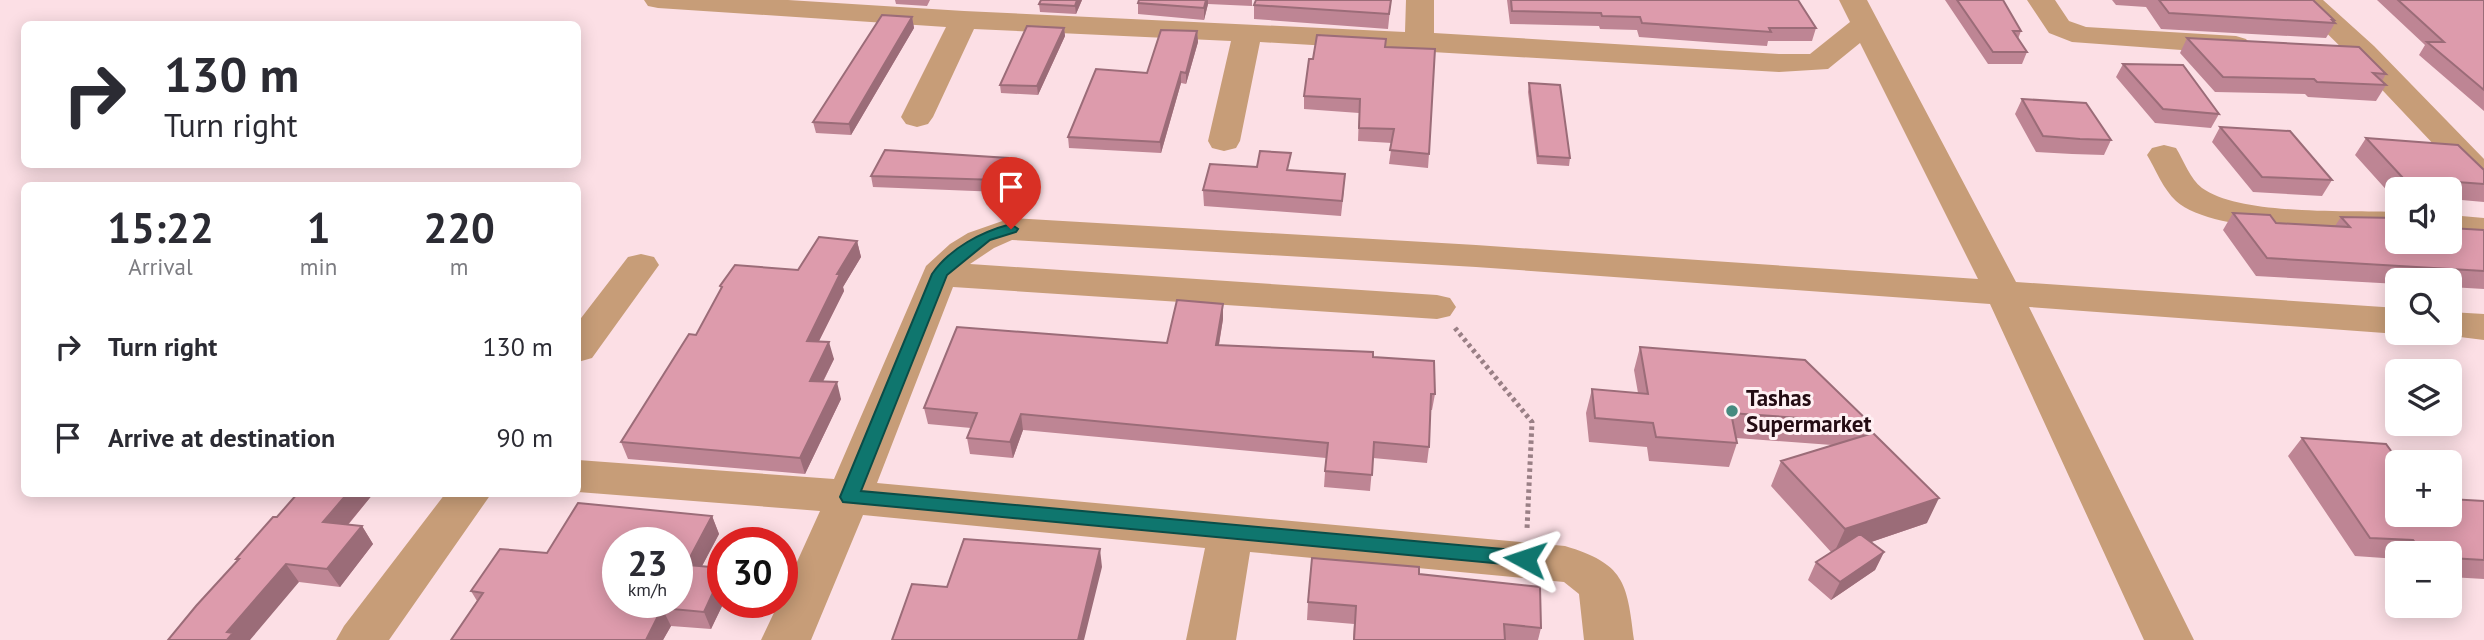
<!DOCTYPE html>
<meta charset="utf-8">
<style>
body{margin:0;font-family:"PT Sans",sans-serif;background:#f7f7f7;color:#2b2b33;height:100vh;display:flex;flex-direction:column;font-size:26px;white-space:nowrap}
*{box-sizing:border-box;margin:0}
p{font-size:23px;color:#7c7c81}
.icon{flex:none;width:38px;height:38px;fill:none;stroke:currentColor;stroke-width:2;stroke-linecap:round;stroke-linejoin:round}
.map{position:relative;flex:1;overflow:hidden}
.panel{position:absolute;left:21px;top:182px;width:560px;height:315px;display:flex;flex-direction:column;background:#fff;border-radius:10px;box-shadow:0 4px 18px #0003}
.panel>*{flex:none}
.hud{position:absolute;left:21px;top:21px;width:560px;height:147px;border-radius:10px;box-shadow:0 4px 18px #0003;background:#fff;color:#2b2b33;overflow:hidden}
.tools{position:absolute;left:2385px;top:177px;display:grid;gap:14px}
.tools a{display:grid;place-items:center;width:77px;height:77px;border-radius:10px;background:#fff;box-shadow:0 4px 18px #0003;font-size:35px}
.speed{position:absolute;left:602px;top:527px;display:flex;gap:14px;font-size:35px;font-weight:700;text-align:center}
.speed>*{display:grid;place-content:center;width:91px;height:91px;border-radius:50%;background:#fff;box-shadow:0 4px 18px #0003;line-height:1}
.speed small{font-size:18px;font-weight:400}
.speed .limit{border:10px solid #d22;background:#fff;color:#111}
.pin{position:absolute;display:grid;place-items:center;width:60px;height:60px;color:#fff;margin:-72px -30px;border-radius:50% 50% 50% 0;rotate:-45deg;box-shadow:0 0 7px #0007}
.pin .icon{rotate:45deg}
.me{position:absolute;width:77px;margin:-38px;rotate:275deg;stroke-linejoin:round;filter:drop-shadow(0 0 5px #0008)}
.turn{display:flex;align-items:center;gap:24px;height:147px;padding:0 28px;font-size:32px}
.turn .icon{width:91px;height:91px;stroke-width:2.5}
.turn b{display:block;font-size:49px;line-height:60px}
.eta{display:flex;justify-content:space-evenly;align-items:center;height:119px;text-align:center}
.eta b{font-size:42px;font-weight:600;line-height:49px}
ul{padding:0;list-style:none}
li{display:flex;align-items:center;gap:21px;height:91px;padding:0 28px}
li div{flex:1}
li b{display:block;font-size:26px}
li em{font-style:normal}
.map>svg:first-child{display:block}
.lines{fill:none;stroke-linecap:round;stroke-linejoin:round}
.path{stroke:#997f85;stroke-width:5;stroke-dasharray:3.5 3.5;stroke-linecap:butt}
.minor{fill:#c79d78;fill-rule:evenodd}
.wall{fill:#be8594}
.shaded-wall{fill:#9b6c78}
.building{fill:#dd9bac;stroke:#9b6c78;stroke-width:2;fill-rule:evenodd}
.route{fill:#0f766e;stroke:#0a4d48;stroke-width:2}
.poi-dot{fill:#458a7f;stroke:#fff0f3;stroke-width:2.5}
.labels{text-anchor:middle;stroke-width:6;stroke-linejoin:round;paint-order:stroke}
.poi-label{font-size:23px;font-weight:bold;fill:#240c13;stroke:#fff0f3;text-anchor:start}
</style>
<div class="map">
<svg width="2484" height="640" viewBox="0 0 2484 640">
<rect width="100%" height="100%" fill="#fcdfe5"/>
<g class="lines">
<!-- path -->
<path class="path" d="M1455,328l77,94 -5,107"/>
<!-- minor -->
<path class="minor" d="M644,0h144l176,11 441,21 1,-32h28v33l345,21h31l40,-32 -11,-22h28l149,282 382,26v24h4l-4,2 -369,-27 165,333h-50l-154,-336 -514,-37 -464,-27 -18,8 -24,16 467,31 13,3 6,9 -6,9 -13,3 -484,-32 -76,196 688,63c59,18 62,35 69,94h-50l-5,-46 -15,-12 -314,-30 -14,88h-50l19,-92 -342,-33 -52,125h-50l18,-38h3v-7l38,-84 -242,-19v-32l256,19 92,-213 24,-22 18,-11 43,-15 465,27 502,34 -118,-236 -32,26 -49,3 -519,-30 -20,99 -4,7 -12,3 -12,-3 -4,-7 23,-100 -257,-12 -41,88 -5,7 -11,3 -11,-3 -5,-7 45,-90 -288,-19 -10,-2z
M2027,0h28l14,21 17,6 150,9 10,3 5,6 -5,6 -10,3 -164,-12 -23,-9z
M2293,0h30l51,46 110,113v29l-12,-3 -120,-127z
M2164,145l12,3c8,13 14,31 26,40 39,28 147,22 196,24v22c-52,-3 -184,1 -222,-33 -13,-12 -20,-31 -29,-46l5,-7z
M2450,215l34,3v22l-34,-3z
M641,254l13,3 5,8 -67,93 -14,4v-40l50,-65z
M2450,312l34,2v26l-48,-6 14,-2z
M445,494h46l-102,146h-53l8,-14z"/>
</g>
<!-- wall -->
<path class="wall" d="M895,0h35l-3,6 -31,-2z
M1041,0h41l-6,14 -36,-2 -1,-8z
M1139,0h113v6l-44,-2 -4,16 -66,-6v-11z
M1256,0h135l-3,29 -134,-10v-14z
M1507,0h291l18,28 -4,13h-44l-1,5 -47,-3 -81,-6 -2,-7 -37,-1 -1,-3 -89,-2z
M1945,0h58l18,31 -3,8 9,13 -5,12h-34z
M2112,0h201l21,20 -1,1 2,2 -9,15 -165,-9 -15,-22 -30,-2z
M2377,0h107v111l-65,-56 6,-10z
M912,17l2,11 -63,107 -35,-2 -3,-11z
M1064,28l1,8 -27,59 -37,-2 -1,-8z
M1197,31l1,11 -12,42 -5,-1 -20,70 -92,-5 -1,-11z
M2187,38l199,36 -4,7 4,4 -10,16 -68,-4 -3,-3 -90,-2 -35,-39z
M1385,47l44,107 -1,14 -39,-4 3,-21 -34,-2 1,-28 -55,-4v-13l9,-37z
M2123,64l96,50 -8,14 -56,-5 -39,-46z
M1529,83l41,75 -1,8 -32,-2 -9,-72z
M2022,99l89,41 -7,15 -32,-1 -36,-2 -21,-38z
M2220,127l112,53 -10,16 -69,-4 -41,-50z
M2366,138l118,32v32l-34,-3v-10h-52v6h-7l-36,-40z
M1009,169l-9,23 -127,-5 -2,-11z
M1290,170l54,19 -3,27 -137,-10 -1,-16z
M2233,213l43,10 59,3 6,-9 57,25 86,-12v59l-34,-2v-7h-52v4l-142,-8 -33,-46z
M857,241l4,16 -18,30 1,4 -25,50 15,18 -11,23 18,17 -36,75 -177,-15 -7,-17 75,-107 25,-46 -1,-3 78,-16z
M1223,304v15l-4,26 154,12 62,37 -3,16h-2l-1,37 -2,16 -54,-5 -3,33 -46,-4 2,-29 -303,-28 -10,28 -43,-4 -3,-16 4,-10 -43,-4 -4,-16 243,-65z
M1640,347l230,76 -6,12 63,88 -56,19 13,10 -9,18 -44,30 -23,-20 8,-18 15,-10 -60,-66 10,-25 51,-16 -96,-7 1,5 -8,24 -80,-6 -2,-14 -58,-5 -3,-29 6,-24 46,4 -4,-23z
M2302,438l96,76 86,-13v78l-34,-2v-24h-52v6l-43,-3 -67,-100z
M297,494h76l-25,31 14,1 11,18 -33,43 -41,-5 -61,-21 -2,-2 41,-42z
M712,516l7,18 -17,32 21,36h1l-13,27 -40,-3 -8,14h-212l26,-39 -6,-10 76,-38z
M1419,574l122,54 -3,12h-185l1,-16 -47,-4 1,-18z"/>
<!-- shaded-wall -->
<path class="shaded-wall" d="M1077,0h5l-6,14 -1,-8z
M1206,0h2v4l-4,16v-12z
M912,17l2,11 -63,107 -2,-11z
M1064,28l1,8 -27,59 -1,-9z
M1197,31l1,11 -12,42v-11z
M1181,72v11l-20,70 -1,-11z
M1008,158l1,11 -9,23 -2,-12z
M857,241l4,16 -18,30 1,4 -33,66 -4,-16 30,-67z
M1223,304v15l-7,42v-16z
M829,342l5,17 -19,38 -5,-16z
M837,382l4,17 -36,75 -5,-16z
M1021,414l2,16 -10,28 -3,-16z
M347,494h26l-38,46 -12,-18z
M1939,498l-12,25 -94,32 12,-26z
M712,516l7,18 -26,49 -7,-18z
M362,526l11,18 -33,43 -13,-18z
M1100,549l2,18 -18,73h-6z
M1884,552l-9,18 -44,30 9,-18z
M286,564l13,18 -49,58h-23v-8z
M723,571v31h1l-13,27 -7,-17z
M662,608l9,18 -8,14h-17z"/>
<!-- building -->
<path class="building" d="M1041,0h36l-2,6 -36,-2z
M1139,0h67l-2,8 -66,-5z
M1256,0h135l-2,14 -135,-9z
M1511,0h287l18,28h-47l2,4 -129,-9 -2,-6 -38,-1 -1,-3 -89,-2z
M1957,0h46l18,31h-8l14,21h-34z
M2159,0h154l21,20h-2l3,3 -166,-10z
M2398,0h86v90l-57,-48h17z
M882,15l30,2 -63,107 -36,-2z
M1027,26l37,2 -27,58 -37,-1z
M1161,30l36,1 -11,42 -5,-1 -21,70 -92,-5 28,-68 51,4z
M1317,35l69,4 -1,8 50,2 -6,105 -39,-4 4,-21 -35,-1 1,-29 -56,-3 5,-37h4z
M2187,38l172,9 27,27 -13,-1 13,12 -69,-3 -3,-3 -91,-2z
M2123,64l60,1 36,49 -56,-5z
M1529,83l31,2 10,73 -32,-2z
M2022,99l64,4 25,37 -31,-1 -37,-3z
M2220,127l70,4 42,49 -70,-3z
M2366,138l92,7 26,25v14l-81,-6z
M885,150l123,8 -10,22 -127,-4z
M1260,151l31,2 -4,17 58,4 -3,27 -139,-11 7,-26 47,3z
M2233,213l37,2 6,8 74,4 -9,-10 57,1v24h52v-14l34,2v41l-217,-13z
M819,237l38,4 -20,33h3l-33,67 22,1 -19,39 27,1 -37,76 -179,-16 68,-108 7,1 26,-48 -2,-1 15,-21 63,5z
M1177,300l46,4 -7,41 157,7v5l61,4 1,33h-4l-2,53 -55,-5 -2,33 -47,-4 3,-28 -307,-29 -11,28 -43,-4 10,-25 -53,-5 33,-81 210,16z
M1640,347l165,13 65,63 -139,-10 6,30 -81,-6 -3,-14 -58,-5 -3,-29 56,5z
M1873,433l66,65 -94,31 -64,-68z
M2302,438l84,6 13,18h-1v52h52v-15l34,2v59l-34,-2v-5h-27l-10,-13 -43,-2z
M297,494h50l-24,28 39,4 -35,43 -41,-5 -59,68 6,1 -6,7h-59l28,-34 43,-47h-3l37,-42h4z
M578,503l134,13 -26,49 37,3v3l-19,41 -42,-4 -16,32h-195l32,-47 -12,-2 29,-42 47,4zM618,542h59v60h-59z
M1860,534l24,18 -44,30 -24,-20z
M964,539l136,10 -22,91h-186l20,-56 35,3z
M1312,558l107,9v7l121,13 1,41 -37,-4 1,16h-151l2,-34 -48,-4z"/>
<!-- route -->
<path class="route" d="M1011,224l7,5 -2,3 -26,8 -43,35 -86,216 664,60 7,2 3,6 -3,5 -7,2 -682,-64 -3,-5 92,-223c18,-26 49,-42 79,-50z"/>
<!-- markers -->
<circle class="poi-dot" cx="1732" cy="411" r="7"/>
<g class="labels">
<!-- poi labels -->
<g class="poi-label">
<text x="1746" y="406">Tashas<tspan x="1746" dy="26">Supermarket</tspan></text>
</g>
</g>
</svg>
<div class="tools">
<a><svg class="icon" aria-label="sound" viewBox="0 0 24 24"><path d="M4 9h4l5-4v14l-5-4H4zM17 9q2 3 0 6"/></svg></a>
<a><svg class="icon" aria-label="search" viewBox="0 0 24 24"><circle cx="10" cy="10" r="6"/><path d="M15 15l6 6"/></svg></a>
<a><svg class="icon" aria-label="layers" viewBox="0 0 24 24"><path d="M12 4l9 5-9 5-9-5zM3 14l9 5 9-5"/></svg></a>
<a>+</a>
<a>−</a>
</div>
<div class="speed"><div>23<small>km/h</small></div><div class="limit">30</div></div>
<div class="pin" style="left:1011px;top:229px;background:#d93025"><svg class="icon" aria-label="arrive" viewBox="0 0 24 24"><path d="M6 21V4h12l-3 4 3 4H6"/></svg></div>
<svg class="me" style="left:1525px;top:559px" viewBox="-20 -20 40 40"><path d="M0-17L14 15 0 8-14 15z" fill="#0f766e" stroke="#fff" stroke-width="4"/></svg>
<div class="hud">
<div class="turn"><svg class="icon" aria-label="right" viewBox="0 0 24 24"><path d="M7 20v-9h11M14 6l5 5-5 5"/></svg><div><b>130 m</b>Turn right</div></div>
</div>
<section class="panel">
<div class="eta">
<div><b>15:22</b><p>Arrival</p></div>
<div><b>1</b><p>min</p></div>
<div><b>220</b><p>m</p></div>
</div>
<ul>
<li><svg class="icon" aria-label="right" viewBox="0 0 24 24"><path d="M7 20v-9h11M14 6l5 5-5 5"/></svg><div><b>Turn right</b></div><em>130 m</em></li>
<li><svg class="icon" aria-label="arrive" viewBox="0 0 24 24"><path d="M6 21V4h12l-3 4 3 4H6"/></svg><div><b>Arrive at destination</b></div><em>90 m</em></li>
</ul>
</section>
</div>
